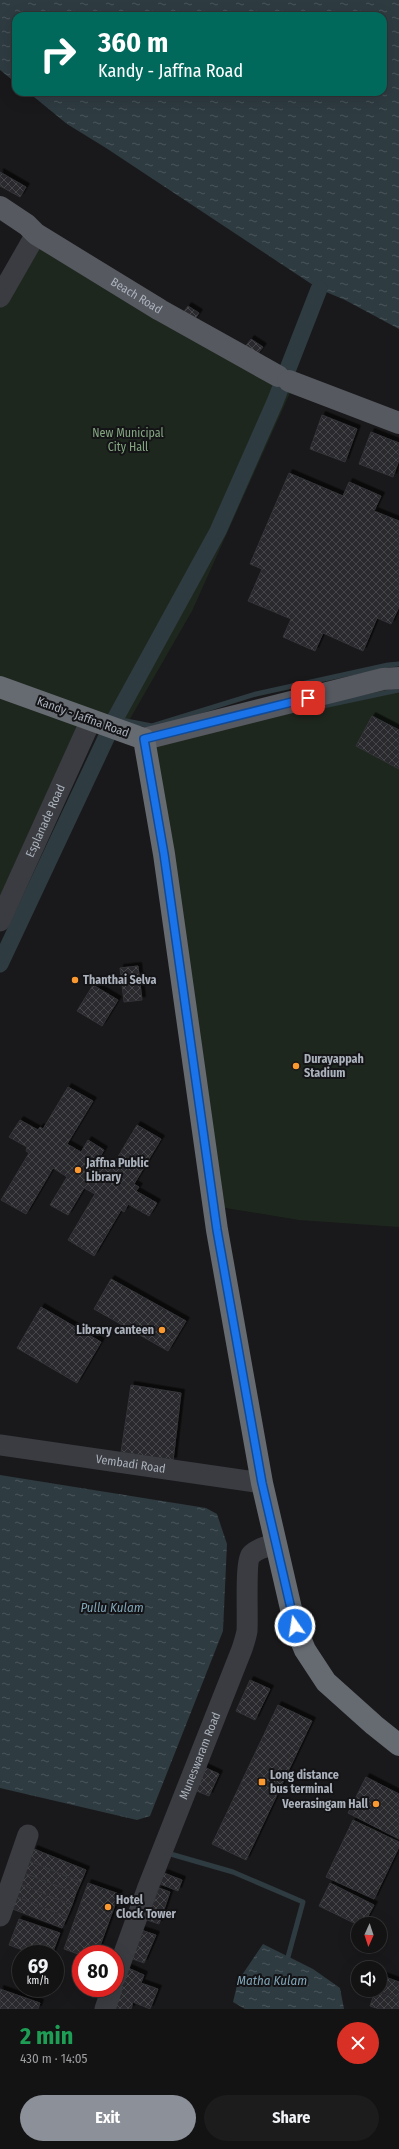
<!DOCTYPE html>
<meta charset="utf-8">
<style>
body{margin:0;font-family:"Fira Sans Condensed",sans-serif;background:#1c1c1d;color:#f1f3f6;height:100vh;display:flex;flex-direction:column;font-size:15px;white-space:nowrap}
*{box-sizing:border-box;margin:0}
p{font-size:13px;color:#9d9ea0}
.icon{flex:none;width:22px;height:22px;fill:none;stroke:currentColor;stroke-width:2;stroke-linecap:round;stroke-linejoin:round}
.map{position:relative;height:2009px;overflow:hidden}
.side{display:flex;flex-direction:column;background:#131314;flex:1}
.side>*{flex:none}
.top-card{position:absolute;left:12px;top:12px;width:375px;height:84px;border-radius:12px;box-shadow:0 4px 16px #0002,0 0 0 1px #323234;background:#00695c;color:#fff;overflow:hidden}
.needle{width:26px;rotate:183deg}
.controls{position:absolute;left:351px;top:1917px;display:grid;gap:8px}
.controls a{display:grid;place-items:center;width:36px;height:36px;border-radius:50%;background:#131314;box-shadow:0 4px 16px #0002,0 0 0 1px #323234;font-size:20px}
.speed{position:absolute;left:12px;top:1945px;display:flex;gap:8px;font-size:20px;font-weight:700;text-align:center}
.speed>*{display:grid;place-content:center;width:52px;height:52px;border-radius:50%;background:#131314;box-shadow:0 4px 16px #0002,0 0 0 1px #323234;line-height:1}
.speed small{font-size:10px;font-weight:400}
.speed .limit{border:6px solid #d22;background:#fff;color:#111}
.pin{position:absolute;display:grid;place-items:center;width:34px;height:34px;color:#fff;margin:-17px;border-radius:8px;box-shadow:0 2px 6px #0006}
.me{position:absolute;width:44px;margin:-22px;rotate:347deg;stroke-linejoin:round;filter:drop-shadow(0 0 3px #0008)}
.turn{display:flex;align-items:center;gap:14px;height:84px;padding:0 20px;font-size:18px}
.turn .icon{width:52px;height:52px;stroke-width:2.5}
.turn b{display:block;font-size:28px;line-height:34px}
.round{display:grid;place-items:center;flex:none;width:42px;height:42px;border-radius:21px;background:#1c1c1d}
.head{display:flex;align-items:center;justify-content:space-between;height:68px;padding:0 20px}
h1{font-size:24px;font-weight:700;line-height:30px;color:#1e9e55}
.primary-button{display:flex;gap:8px;margin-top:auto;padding:8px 20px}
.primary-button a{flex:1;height:46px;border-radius:24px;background:#8c9099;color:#fff;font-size:16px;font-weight:700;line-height:46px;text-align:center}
.primary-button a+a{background:#1c1c1d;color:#f1f3f6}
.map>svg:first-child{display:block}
.park{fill:#1e271e}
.water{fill:url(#water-ripples)}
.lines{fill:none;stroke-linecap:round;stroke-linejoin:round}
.stream{stroke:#2e3b41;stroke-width:5}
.canal{stroke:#2e3b41;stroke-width:17}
.building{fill:url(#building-cross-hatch);stroke:#333438;filter:url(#shadow)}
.minor{stroke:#3a3c41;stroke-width:21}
.major{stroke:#565960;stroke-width:22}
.highway{stroke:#666b72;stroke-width:22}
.route-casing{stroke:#114b97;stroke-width:10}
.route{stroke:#1a73e8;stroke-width:7}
.poi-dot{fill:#fb9931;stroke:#141417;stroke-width:1.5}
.labels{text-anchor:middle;stroke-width:4;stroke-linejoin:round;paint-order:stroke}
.street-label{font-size:12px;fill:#abb2bc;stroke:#141417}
.park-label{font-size:12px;fill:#84a781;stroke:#141417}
.poi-label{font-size:12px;font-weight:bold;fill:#abb2bc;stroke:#141417;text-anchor:start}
.water-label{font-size:13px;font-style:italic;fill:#81a6b8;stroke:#141417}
</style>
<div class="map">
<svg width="399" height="2009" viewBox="0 0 399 2009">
<defs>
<pattern id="water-ripples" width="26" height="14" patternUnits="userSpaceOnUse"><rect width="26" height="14" fill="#2e3b41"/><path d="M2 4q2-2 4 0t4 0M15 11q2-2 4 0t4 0" fill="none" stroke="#4a555a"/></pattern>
<pattern id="building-cross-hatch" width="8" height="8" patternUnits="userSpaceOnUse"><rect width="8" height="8" fill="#29292d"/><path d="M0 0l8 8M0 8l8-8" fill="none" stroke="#45464a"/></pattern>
<filter id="shadow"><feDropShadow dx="3.5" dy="-3.5" stdDeviation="0" flood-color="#0009"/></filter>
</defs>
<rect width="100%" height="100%" fill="#19191b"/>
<!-- park -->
<path class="park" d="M36,234l258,150 -102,227 -69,120 -31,-11 -92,201v-624z
M399,678v549l-100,-7 -85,-14 -70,-467z"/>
<!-- water -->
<path class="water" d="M0,0h399v329l-54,-29 -26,-11 -213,-141 -39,-24 -39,-32h355v-76h-367v67l-16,-13z
M0,1475l206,33 11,6 10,30 -4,87 -73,185 -13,4 -137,-32z
M263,1944l50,25 27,19 4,21h-99l-12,-7 5,-21z"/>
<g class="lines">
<!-- stream -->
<path class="stream" d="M304,710l95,-20
M121,720l31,6 104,-32 132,-29 11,-1
M167,1853l66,19 70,30 -15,55"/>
<!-- canal -->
<path class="canal" d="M0,964l115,-245 103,-188 57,-129 44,-113"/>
</g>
<!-- building -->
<path class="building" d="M0,172l26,15 -6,10 -20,-11z
M188,306l11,7 -6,9 -11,-8z
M251,339l12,8 -7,9 -12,-8z
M322,415l35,14 -12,33 -35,-13z
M371,432l28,11v17l-6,17 -34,-13z
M289,473l54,23 6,-14 32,14 -7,15 25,10v86l-8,17 -14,-6 -14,33 -40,-18 -8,18 -32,-14 8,-18 -43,-18 14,-32 -12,-5z
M372,716l27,14v39l-43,-23z
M138,966l4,34 -18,2 -4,-34z
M93,985l25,15 -16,26 -25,-15z
M68,1087l25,14 -26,43 14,8 7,-12 16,10 -7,12 13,8 27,-45 24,14 -27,45 5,3 -3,4 21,12 -8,13 -21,-12 -4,8 -3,-2 -27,46 -26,-16 27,-46 -11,-6 -16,27 -18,-10 17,-28 -14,-9 -27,46 -25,-14 28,-47 -3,-2 1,-4 -18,-10 11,-17 18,10 2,-3 3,2z
M111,1279l75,42 -18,30 -74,-42z
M41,1307l60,35 -24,41 -60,-35z
M131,1385l50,8 -8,68 -52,-9z
M250,1680l20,9 -15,31 -19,-9z
M278,1705l34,16 -66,139 -34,-16z
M204,1767l15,7 -10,22 -15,-6z
M366,1777l33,17v45l-51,-26z
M353,1820l46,22v5l-25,52 -48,-22z
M34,1849l52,21 -5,12 -52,-21z
M29,1861l52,21 -5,11 -52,-20z
M24,1873l52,20 -4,12 -52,-21z
M164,1873l18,7 -4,11 -18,-7z
M88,1883l31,11 -22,60 -16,1 -17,-6z
M330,1883l44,22 -10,19 -6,1 -39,-19z
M20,1884l52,21 -5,12 -52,-21z
M159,1888l11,4 -11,32 -12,-4z
M15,1896l52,21 -5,11 -52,-20z
M19,1919l41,14 -8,21h-18l-25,-9z
M138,1929l18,6 -12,28 -17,-6z
M128,1968l16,7 -3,8 17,6 -8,20 -17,-7 -2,7h-19z
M380,1975l19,7v16l-22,-8h3z
M0,1989l40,14 -2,6h-38z
M375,1991l24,8v10h-20l-9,-3z"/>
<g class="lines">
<!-- minor -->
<g class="minor">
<path d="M0,297l36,-63"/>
<path id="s1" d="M0,921l91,-201"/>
<path id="s2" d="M0,1445l262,38"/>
<path d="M0,1916l28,-81"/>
<path id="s3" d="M115,1978l33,-91 94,-238c2,-6 4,-12 5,-18 1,-14 -2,-69 4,-76 6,-7 18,-9 25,-11"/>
<path d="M105,2009l7,-21"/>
</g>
<!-- major -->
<g class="major">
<path id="s4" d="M0,207l27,18 9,9 124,76 118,66"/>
<path d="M289,381l110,42"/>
<path d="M144,739l239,-60 16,-1"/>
</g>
<!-- highway -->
<path class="highway" d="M0,687l144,52 20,115 53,376 45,253 33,143 10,24 21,32 48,43 25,20"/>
</g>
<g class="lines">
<!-- route casing -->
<g class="route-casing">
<path id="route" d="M295,1626l-33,-143 -45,-253 -53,-376 -20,-115 164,-41"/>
</g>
<!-- route -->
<use href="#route" class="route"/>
</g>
<!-- markers -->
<g class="poi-dot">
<circle cx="75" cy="980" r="4"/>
<circle cx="296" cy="1066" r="4"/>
<circle cx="78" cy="1170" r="4"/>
<circle cx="162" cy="1330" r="4"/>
<rect x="258" y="1778" width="8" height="8" rx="2"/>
<circle cx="376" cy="1804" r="4"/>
<circle cx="108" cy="1907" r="4"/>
</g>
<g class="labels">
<!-- street labels -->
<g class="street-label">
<text dy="4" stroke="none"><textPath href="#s4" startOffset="163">Beach Road</textPath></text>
<text transform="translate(83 717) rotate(20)" y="4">Kandy - Jaffna Road</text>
<text dy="4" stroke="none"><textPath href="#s1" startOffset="110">Esplanade Road</textPath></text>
<text dy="4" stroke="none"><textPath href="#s2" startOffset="132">Vembadi Road</textPath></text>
<text dy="4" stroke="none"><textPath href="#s3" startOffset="238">Muneswaram Road</textPath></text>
</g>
<!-- park labels -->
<g class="park-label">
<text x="128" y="437">New Municipal<tspan x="128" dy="14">City Hall</tspan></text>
</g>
<!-- poi labels -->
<g class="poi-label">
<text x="83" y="984">Thanthai Selva</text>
<text x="304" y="1063">Durayappah<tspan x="304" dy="14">Stadium</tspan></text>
<text x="86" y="1167">Jaffna Public<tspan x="86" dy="14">Library</tspan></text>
<text x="154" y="1334" text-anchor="end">Library canteen</text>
<text x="270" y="1779">Long distance<tspan x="270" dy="14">bus terminal</tspan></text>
<text x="368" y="1808" text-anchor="end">Veerasingam Hall</text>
<text x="116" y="1904">Hotel<tspan x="116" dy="14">Clock Tower</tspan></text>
</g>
<!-- water labels -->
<g class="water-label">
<text x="112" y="1612">Pullu Kulam</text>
<text x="272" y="1985">Matha Kulam</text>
</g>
</g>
</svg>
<div class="controls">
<a><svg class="needle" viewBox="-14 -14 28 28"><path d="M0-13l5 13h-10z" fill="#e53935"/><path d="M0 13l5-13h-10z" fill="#9d9ea0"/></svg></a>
<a><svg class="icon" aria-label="sound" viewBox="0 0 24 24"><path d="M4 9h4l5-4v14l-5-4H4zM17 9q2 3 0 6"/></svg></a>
</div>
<div class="speed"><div>69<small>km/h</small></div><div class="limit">80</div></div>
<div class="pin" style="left:308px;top:698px;background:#d93025"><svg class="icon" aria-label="arrive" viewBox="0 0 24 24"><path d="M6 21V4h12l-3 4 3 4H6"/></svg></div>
<svg class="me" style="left:295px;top:1626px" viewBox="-20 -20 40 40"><circle r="17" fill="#1a73e8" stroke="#fff" stroke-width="3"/><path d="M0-11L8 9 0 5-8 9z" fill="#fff"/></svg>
<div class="top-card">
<div class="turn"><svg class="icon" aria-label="right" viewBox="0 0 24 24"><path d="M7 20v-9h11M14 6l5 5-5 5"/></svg><div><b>360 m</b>Kandy - Jaffna Road</div></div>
</div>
</div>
<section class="side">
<div class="head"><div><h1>2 min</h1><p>430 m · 14:05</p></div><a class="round" style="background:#d93025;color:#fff"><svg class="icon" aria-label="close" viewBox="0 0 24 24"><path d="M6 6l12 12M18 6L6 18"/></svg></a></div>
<div class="primary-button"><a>Exit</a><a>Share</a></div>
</section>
